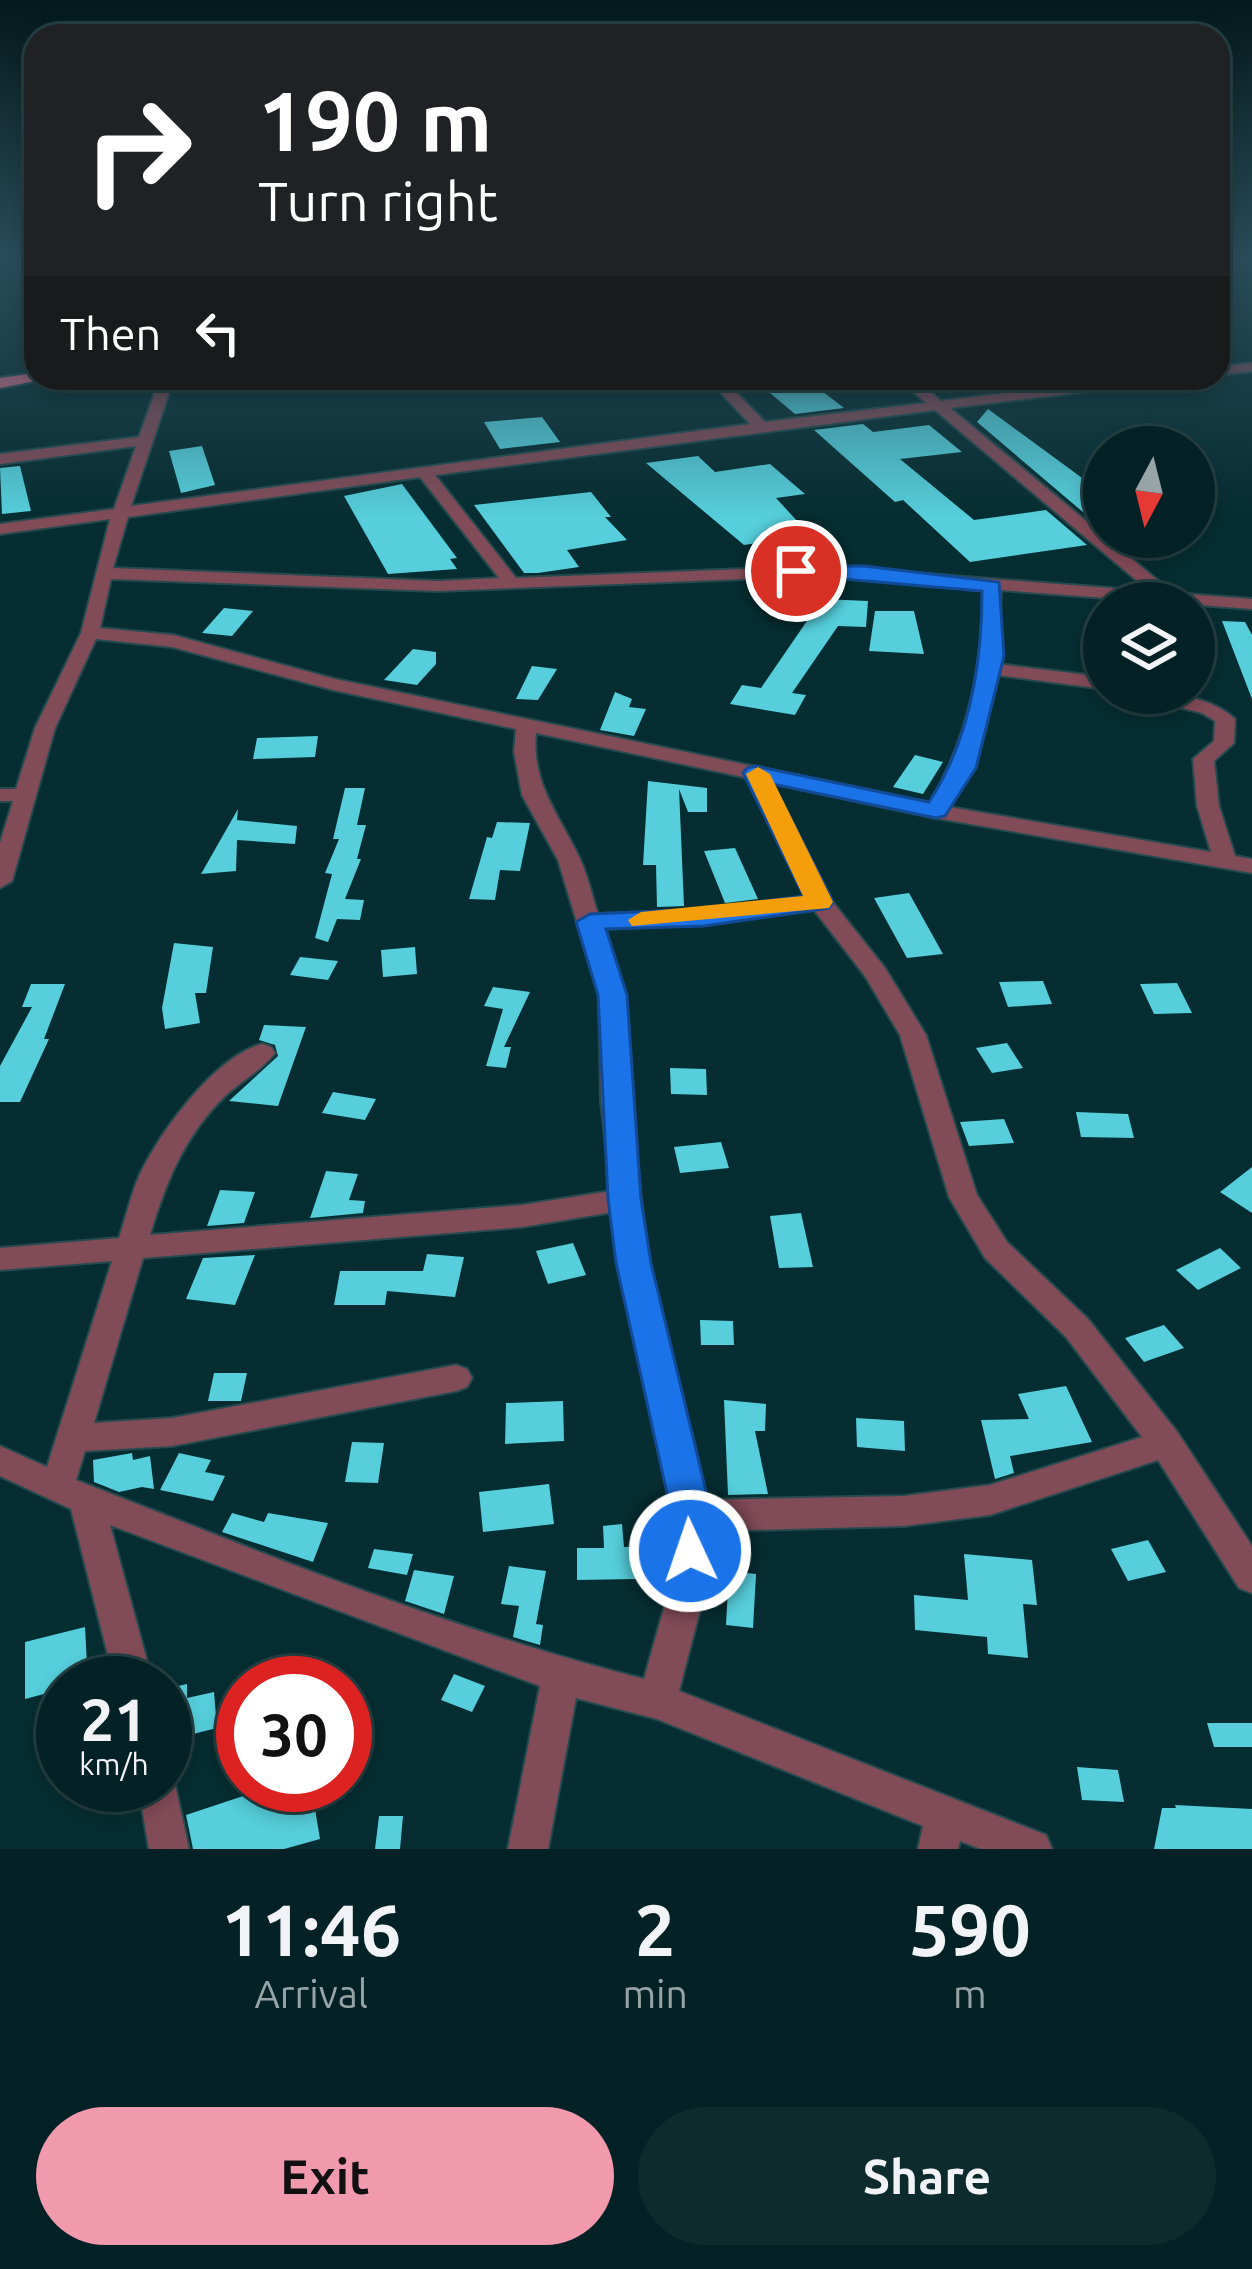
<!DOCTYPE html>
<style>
body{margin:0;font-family:Ubuntu,sans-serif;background:#0d2a2d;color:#f1f3f6;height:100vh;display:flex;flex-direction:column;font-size:45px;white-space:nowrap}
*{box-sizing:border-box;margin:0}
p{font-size:39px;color:#97a4a7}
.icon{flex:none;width:66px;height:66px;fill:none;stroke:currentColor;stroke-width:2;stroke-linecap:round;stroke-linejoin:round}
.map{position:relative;height:1849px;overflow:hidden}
.sheet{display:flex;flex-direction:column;background:#042225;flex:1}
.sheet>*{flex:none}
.hud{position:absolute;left:24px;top:24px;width:1206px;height:366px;border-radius:36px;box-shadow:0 6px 18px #0003,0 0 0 3px #253f42;background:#202124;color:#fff;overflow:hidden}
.needle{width:78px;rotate:187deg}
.buttons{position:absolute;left:1083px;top:426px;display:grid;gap:24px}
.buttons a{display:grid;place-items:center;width:132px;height:132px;border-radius:50%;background:#042225;box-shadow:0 6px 18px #0003,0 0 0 3px #253f42;font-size:60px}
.speed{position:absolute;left:36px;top:1656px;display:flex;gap:24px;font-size:60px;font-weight:700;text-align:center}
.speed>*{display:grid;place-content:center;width:156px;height:156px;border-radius:50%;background:#042225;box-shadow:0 6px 18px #0003,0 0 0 3px #253f42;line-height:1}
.speed small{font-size:30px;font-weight:400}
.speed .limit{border:18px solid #d22;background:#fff;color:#111}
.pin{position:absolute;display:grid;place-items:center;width:102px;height:102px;color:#fff;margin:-51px;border:6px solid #fff;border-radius:50%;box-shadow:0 3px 12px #0007}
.me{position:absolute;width:132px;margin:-66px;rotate:357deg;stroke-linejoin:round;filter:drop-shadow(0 0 9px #0008)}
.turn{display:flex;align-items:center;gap:42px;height:252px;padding:0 36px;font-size:54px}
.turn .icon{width:156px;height:156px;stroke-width:2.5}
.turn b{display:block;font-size:84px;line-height:102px}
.then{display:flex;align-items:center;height:114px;padding:0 36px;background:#0003;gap:24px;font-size:45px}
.eta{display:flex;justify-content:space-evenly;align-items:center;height:204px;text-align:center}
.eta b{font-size:72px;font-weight:700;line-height:84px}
.button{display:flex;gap:24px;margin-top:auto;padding:24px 36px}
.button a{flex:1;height:138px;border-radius:72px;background:#f29aad;color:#111;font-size:48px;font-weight:700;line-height:138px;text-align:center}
.button a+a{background:#0d2a2d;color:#f1f3f6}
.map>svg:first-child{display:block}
.building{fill:#56cedb}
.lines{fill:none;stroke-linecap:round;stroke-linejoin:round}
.minor-casing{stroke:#264a4e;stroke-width:4}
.major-casing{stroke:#264a4e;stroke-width:4}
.minor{fill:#824b58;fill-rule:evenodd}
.major{fill:#db6b88;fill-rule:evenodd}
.route{fill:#1a73e8;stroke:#114b97;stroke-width:3}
.slow{fill:#f59e0b}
</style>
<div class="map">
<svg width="1252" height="1849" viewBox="0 0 1252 1849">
<rect width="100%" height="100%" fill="#062d31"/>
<!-- building -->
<path class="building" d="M752,378h53l39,30 -49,6z
M988,409l116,85v36l-127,-108z
M542,417l18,25 -60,7 -16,-27z
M863,424l10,8 56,-7 33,27 -62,7 74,61 72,-10 41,35 -117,17 -67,-62 -8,2 -81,-72z
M202,446l13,39 -34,8 -12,-42z
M698,456l17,16 55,-8 35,30 -29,4 34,37 -66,10 -98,-82z
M20,466l11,45 -29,3 -2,-46z
M402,484l55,74 -7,1 7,10 -69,5 -44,-78z
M591,492l20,25h-6l22,23 -60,10 12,17 -41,6h-14l-50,-68z
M822,599l46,2 -2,26 -28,-1 -46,67 14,2 -11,20 -65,-11 12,-19 19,3z
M224,608l29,3 -21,25 -30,-3z
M875,611h39l10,43 -55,-3z
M1222,621l23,1 7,13v64z
M413,649l23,3v12l-19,21 -33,-5z
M532,666l25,3 -19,31 -22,-1z
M615,692l17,7 -3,8 17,2 -12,27 -34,-6z
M318,736l-3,21 -62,2 4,-21z
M915,755l28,7 -20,32 -30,-7z
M648,781l59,7v24h-19l-9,-23 5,117 -27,1 -1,-42h-13z
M345,788h20l-8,37h9l-9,34h4l-16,40 19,1 -4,20 -23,-1 -9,23 -13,-4 17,-64 -7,-1 14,-34h-6z
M238,809l-1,11 60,6 -2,18 -58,-4 -1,31 -35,3z
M497,822l33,1 -10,48 -20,-1 -5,30 -26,-1 18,-62 5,1z
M735,848l23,51 -33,4 -21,-52z
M909,893l34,61 -36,4 -33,-60z
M174,943l39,4 -7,46h-11l5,30 -35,6 -3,-21z
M415,947l2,27 -34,3 -2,-27z
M300,957l38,4 -10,19 -38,-5z
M1043,981l9,23 -44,3 -9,-25z
M1177,983l15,30 -38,1 -14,-30z
M31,984h34l-21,55h5l-29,63h-20v-36l32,-59h-10z
M493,987l37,5 -26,55h7l-5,21 -20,-2 17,-57 -19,-3z
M264,1025l42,2 -28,79 -49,-5 49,-45 -3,-11 -16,-5z
M1007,1043l16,25 -31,5 -16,-25z
M670,1068l36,1 1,26 -36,-1z
M333,1092l43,7 -11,21 -43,-7z
M1076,1112l52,2 6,24 -53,-1z
M1004,1119l10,24 -45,3 -9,-24z
M721,1142l8,26 -49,5 -6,-26z
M1252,1167v46l-32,-21z
M326,1171l32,3 -9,26 16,1 -2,12 -53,5z
M220,1190l35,2 -11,31 -37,3z
M801,1213l12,54 -34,1 -9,-52z
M573,1243l13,32 -38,9 -12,-33z
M1220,1248l21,20 -43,22 -22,-20z
M427,1254l37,3 -9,40 -68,-6 -2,14h-51l6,-34h83z
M255,1255l-20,50 -49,-6 17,-41z
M700,1320l33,1 1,24h-33z
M1164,1325l20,23 -40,14 -19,-24z
M214,1373h33l-6,28h-33z
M1066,1386l26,56 -82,14 4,17 -19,6 -14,-59 48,-1 -11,-25z
M724,1400l42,4 -1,27h-10l13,63 -40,1z
M563,1401l1,40 -59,3 1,-41z
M856,1418l48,3 1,30 -48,-4z
M352,1442l32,1 -6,40 -33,-1z
M132,1453l1,7 17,-4 4,33 -12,-2 -23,5 -25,-10 -1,-22z
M179,1453l32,7 -6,12 20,4 -12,25 -53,-11z
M549,1484l5,40 -71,8 -4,-40z
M232,1513l32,9 4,-9 60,10 -15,39 -91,-30z
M622,1524l2,23h11l1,32 -59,1v-32h27l-1,-22z
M1148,1540l18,32 -38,9 -17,-32z
M374,1549l39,5 -6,21 -39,-7z
M964,1554l68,6 5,45 -14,-1 5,54 -40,-4 -1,-17 -72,-7 -1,-35 54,5z
M509,1566l37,5 -10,53 7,1 -3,20 -27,-8 6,-31 -18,-2z
M414,1570l40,6 -10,38 -39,-13z
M729,1571l27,3 -3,54 -27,-3z
M85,1627l3,56h-25v6l-38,10v-57z
M454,1674l31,12 -13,26 -31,-12z
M187,1684v14l27,-6 3,36 -52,13v-52z
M1207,1723h45v24h-38z
M1077,1767l41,3 6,32 -42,-2z
M261,1785h50l9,54 -36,10h-91l-7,-34 75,-25z
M1175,1805l77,4v40h-98l8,-41h14z
M379,1816h24l-3,33h-25z"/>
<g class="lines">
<!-- minor casing -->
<g class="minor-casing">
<path id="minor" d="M1252,363v8l-34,4v-8z
M160,378h14l-43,128 619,-82 -43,-46h15l43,44 161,-19 -28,-25h16l27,23 188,-23h42l-7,4 -214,26 223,185 79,6v10l-251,-19 -3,74 106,13v12l-107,-14 -12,56 -36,76 262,45 -14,-46 -4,-47 21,-18 1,-20 -13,-8 -65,-16 -3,-4c34,0 75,2 101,26l-1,24 -20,18 5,45 16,50 17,3v14l-316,-55 -164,-35 59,117 54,68 41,67 51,160 30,47 81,77 90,114 74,113v47l-13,-5 -81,-128 -168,55 -86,11 -195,5 -3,56 -27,104 367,144 6,14h-71l-21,-8 -2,8h-40l5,-23 -266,-107 -81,-21 -28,151h-40l32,-163 -430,-161 43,158h-38l-44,-174 -71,-33v-30l47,21 65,-206 -112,9v-22l119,-10c7,-21 12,-44 21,-64 21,-43 74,-117 122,-130l9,3 4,6c-13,17 -34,28 -50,43 -41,40 -59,86 -75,139l372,-30 89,-14 -10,-90 -2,-106 -41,-135 -36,-65 -8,-43 2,-23 -183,-39 -161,-43 -76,-8 -41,89 -43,153 -12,7v-45l13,-42h-13v-12h16l19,-61 46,-95 29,-114 -110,15v-10l114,-15 22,-63 -136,18v-10l139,-17zM935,410l214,181 -326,-25 -307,12 -81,-103zM420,477l79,101 -61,3 -325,-13 15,-51zM823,576l160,13c0,77 -14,147 -53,214l-595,-124 -162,-44 -73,-7 11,-49 327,12zM536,733l212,45 58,119 -102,13 -106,4c-6,-18 -10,-38 -18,-55 -20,-43 -49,-75 -44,-126zM814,910l51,66 35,59 49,162 36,61 81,79 76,100 -152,48 -86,11 -198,4 -57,-237 -20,-162 -4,-106 -22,-66 101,-5zM613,1212l6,51 56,253 -5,71 -26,92c-193,-49 -382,-126 -568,-199l9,-29 87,-5 284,-55 11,-4 5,-9 -5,-9 -11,-4 -284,53 -78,5 49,-165 379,-31z
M165,1768l7,3 17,78h-40l-11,-64h27z"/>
</g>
<!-- major casing -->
<g class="major-casing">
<path id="major" d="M36,373v5h15l-51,10v-10z"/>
</g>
<!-- minor -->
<use href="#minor" class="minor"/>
<!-- major -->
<use href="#major" class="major"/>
</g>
<!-- sky -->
<linearGradient id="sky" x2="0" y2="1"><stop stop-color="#03191b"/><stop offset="0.5" stop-color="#2a4c5a"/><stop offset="1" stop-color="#2a4c5a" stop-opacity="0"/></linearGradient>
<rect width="1252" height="518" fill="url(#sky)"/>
<!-- route -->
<path class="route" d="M789,566h75l135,16 5,74 -28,112 -31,48 -9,2 -163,-34 60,118 -4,6 -125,18 -98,3 21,66 14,204 10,64 61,253 -2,35 -6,13 -14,5 -14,-5 -6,-13 2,-35 -56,-253 -8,-64 -10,-204 -22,-73 14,-8 114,-5 100,-13 -61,-123 4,-5 8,-2 174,36c41,-62 53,-137 53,-211 -27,-3 -187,-14 -196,-20z"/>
<!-- slow -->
<path class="slow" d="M758,767l12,7 63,128 -4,6 -197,18 -4,-6 13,-8 162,-16 -57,-122z"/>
</svg>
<div class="buttons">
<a><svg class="needle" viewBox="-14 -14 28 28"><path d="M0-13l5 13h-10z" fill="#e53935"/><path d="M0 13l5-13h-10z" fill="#97a4a7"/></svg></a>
<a><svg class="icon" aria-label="layers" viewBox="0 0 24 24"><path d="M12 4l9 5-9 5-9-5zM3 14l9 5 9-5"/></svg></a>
</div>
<div class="speed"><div>21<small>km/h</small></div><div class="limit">30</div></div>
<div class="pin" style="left:796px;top:571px;background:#d93025"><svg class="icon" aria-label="arrive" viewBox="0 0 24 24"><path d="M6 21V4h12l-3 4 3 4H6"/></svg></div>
<svg class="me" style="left:690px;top:1551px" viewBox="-20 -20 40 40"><circle r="17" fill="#1a73e8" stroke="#fff" stroke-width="3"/><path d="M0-11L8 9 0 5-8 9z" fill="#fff"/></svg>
<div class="hud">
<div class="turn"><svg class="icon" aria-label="right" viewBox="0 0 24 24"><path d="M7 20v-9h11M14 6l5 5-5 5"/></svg><div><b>190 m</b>Turn right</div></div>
<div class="then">Then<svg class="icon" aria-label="left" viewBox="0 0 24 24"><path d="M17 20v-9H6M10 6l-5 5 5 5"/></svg></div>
</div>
</div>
<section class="sheet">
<div class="eta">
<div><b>11:46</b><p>Arrival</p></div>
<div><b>2</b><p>min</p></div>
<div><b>590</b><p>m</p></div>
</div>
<div class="button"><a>Exit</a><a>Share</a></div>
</section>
